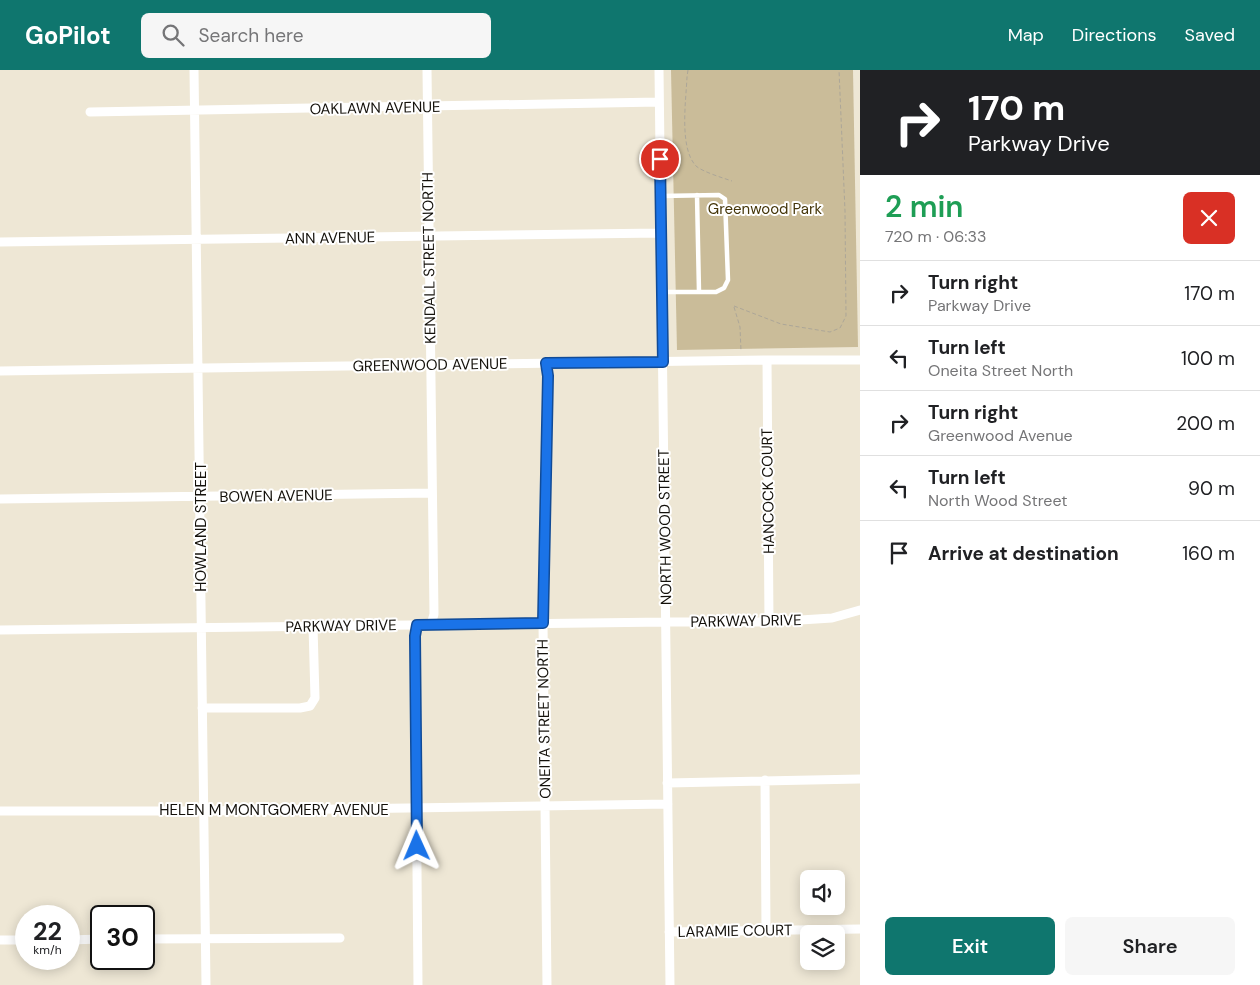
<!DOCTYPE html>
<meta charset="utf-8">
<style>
body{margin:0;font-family:"DM Sans",sans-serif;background:#f6f6f6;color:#202124;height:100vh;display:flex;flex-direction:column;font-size:19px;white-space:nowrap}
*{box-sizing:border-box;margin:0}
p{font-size:16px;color:#757577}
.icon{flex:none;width:28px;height:28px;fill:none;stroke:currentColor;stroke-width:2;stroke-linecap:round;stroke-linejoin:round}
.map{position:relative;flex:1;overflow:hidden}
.side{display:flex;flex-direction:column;background:#fff;width:400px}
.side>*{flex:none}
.top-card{background:#202124;color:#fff;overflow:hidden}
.controls{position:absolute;left:800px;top:800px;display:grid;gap:10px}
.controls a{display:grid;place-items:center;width:45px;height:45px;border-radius:8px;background:#fff;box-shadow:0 2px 12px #0003;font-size:25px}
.speed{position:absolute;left:15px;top:835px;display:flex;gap:10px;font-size:25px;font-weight:700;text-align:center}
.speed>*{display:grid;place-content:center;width:65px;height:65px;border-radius:50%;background:#fff;box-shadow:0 2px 12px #0003;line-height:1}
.speed small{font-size:12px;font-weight:400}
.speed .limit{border:2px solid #111;border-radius:8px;background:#fff;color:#111}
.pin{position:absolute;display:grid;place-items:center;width:42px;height:42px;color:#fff;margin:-21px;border:2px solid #fff;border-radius:50%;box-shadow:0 1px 5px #0007}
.me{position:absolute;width:55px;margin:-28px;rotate:359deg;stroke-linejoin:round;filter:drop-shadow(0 0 4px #0008)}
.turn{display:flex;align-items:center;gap:18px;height:105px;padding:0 25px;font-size:22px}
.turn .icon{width:65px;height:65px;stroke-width:2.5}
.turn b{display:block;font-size:35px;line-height:42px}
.round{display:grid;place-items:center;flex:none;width:52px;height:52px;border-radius:8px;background:#f6f6f6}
.summary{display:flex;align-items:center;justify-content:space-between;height:85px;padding:0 25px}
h1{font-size:30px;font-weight:600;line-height:38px;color:#1e9e55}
.cta{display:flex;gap:10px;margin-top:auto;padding:10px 25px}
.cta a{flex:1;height:58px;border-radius:8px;background:#0f766e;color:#fff;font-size:20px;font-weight:600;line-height:58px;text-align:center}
.cta a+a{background:#f6f6f6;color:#202124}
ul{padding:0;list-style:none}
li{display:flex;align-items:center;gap:15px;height:65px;padding:0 25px;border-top:1px solid #e0e0e0}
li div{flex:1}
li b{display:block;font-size:19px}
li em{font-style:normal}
header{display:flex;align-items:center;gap:30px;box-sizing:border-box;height:70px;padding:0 25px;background:#0f766e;color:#fff}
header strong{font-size:24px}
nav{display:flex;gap:28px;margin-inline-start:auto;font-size:18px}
.search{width:350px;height:45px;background:#f6f6f6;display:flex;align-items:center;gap:12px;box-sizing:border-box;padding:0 18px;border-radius:8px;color:#757577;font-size:19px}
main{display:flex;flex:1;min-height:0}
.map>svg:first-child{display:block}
.green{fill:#cabc99}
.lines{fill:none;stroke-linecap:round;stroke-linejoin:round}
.path{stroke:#aca698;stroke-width:1;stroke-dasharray:4 2.5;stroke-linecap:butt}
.lane{stroke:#fff;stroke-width:4.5}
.street{stroke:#fff;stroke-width:9}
.route-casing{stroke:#114b97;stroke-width:12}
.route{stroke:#1a73e8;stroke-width:9}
.labels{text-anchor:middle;stroke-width:4;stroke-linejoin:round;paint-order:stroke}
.street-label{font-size:15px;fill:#13100a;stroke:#fff}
.park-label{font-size:15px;fill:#443508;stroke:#fff}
</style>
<header>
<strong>GoPilot</strong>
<div class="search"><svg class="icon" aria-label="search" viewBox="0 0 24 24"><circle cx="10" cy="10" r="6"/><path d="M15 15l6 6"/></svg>Search here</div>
<nav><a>Map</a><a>Directions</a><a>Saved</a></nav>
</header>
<main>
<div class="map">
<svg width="860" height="915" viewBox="0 0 860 915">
<rect width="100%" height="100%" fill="#eee7d5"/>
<!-- green -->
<path class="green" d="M671,0h182l5,277 -181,3z"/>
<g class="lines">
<!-- path -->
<path class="path" d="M688,0l-1,7c-1,24 -8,71 9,89 7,6 27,12 36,15
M734,236l47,18 49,8 10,-4 6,-12 -1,-105 -6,-141
M734,237l6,20 1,24"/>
<!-- lane -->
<path class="lane" d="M697,125l2,97
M660,126l59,-1 6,4 3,81 -4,8 -8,4h-55"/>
<!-- street -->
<path class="street" d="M194,0l12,915
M427,0l7,544 -3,11
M659,0l11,915
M90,42l569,-10
M0,172l660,-9
M767,290l2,262
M546,293l2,13 -5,247 4,362
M0,301l767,-11h93
M0,429l431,-6
M417,555l-2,11 3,349
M0,560l666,-8h103l63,-4 28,-8
M202,638h98l10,-2 5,-8 -2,-72
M765,710l1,151
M667,713l193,-4
M0,741h204l464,-7
M669,862l191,-3
M144,869l196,-1
M0,870h26
M69,870l32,-1"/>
</g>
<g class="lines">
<!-- route casing -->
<g class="route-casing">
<path id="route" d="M417,776l-2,-210 2,-11 126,-2 5,-247 -2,-13 117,-1 -3,-203"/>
</g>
<!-- route -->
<use href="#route" class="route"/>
</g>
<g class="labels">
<!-- street labels -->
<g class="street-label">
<text transform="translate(375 38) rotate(-1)" y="5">OAKLAWN AVENUE</text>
<text transform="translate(330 168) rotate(-1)" y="5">ANN AVENUE</text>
<text transform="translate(429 188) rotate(-91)" y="5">KENDALL STREET NORTH</text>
<text transform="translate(430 295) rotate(-1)" y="5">GREENWOOD AVENUE</text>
<text transform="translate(768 421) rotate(-91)" y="5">HANCOCK COURT</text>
<text transform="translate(276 426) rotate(-1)" y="5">BOWEN AVENUE</text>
<text transform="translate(201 457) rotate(-90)" y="5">HOWLAND STREET</text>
<text transform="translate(665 457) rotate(-91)" y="5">NORTH WOOD STREET</text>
<text transform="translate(746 551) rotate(-1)" y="5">PARKWAY DRIVE</text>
<text transform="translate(341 556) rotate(-1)" y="5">PARKWAY DRIVE</text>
<text transform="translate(544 649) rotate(-91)" y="5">ONEITA STREET NORTH</text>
<text x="274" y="745">HELEN M MONTGOMERY AVENUE</text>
<text transform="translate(735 861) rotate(-1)" y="5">LARAMIE COURT</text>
</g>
<!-- park labels -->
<g class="park-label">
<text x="765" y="144">Greenwood Park</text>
</g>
</g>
</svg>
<div class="controls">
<a><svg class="icon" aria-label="sound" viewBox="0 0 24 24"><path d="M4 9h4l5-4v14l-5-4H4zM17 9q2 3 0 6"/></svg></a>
<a><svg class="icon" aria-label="layers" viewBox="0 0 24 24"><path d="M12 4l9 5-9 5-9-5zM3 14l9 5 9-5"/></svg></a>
</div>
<div class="speed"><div>22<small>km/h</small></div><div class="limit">30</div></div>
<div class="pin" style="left:660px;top:89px;background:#d93025"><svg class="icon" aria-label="arrive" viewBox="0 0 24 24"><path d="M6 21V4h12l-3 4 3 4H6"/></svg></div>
<svg class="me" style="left:417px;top:776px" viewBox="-20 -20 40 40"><path d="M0-17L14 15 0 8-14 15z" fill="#1a73e8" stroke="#fff" stroke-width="4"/></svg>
</div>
<section class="side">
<div class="top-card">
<div class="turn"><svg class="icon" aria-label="right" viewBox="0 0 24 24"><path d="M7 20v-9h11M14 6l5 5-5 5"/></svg><div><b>170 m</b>Parkway Drive</div></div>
</div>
<div class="summary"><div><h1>2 min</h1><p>720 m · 06:33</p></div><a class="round" style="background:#d93025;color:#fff"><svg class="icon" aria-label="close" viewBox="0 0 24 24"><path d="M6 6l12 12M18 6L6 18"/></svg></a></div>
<ul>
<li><svg class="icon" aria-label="right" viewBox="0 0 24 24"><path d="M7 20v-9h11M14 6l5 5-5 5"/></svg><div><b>Turn right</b><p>Parkway Drive</p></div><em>170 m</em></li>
<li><svg class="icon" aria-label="left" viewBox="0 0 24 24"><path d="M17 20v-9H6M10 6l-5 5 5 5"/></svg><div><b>Turn left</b><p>Oneita Street North</p></div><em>100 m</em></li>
<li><svg class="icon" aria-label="right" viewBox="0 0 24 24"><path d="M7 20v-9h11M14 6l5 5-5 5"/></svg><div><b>Turn right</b><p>Greenwood Avenue</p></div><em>200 m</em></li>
<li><svg class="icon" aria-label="left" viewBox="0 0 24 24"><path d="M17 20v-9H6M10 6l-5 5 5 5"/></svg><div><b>Turn left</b><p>North Wood Street</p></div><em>90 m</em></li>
<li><svg class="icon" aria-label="arrive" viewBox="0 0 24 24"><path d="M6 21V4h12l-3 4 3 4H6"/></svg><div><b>Arrive at destination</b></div><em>160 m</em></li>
</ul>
<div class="cta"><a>Exit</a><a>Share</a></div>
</section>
</main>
